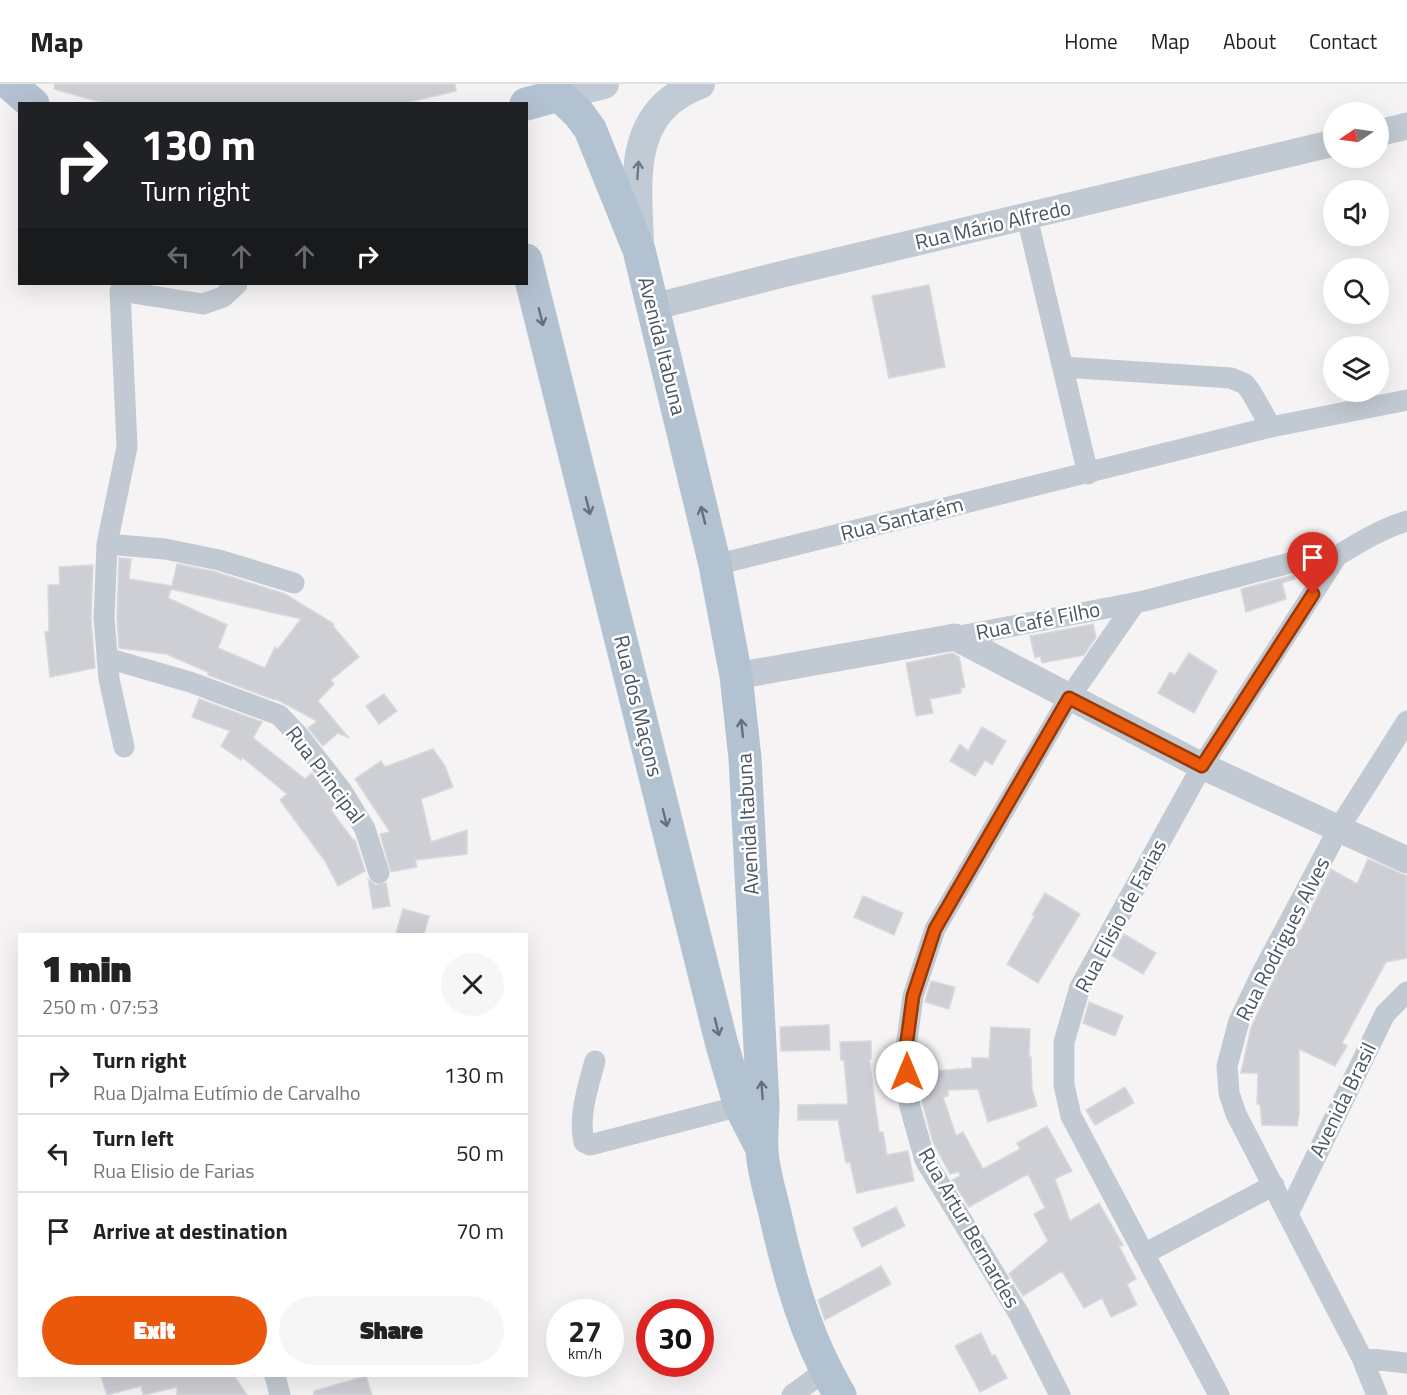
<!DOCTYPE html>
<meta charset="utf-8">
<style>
body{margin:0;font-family:"Titillium Web",sans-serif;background:#f6f6f6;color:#222;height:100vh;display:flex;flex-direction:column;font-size:22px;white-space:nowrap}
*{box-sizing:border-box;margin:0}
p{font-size:20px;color:#767676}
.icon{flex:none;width:33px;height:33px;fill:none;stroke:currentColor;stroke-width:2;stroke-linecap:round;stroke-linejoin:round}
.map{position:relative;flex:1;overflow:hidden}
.panel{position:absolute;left:18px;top:849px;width:510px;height:444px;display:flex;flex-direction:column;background:#fff;border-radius:0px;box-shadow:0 6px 24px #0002}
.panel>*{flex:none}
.banner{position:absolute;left:18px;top:18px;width:510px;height:183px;border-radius:0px;box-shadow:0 6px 24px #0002;background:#202124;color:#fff;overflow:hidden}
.needle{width:39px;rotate:257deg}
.buttons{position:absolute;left:1323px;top:18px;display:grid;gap:12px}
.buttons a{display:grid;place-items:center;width:66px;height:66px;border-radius:50%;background:#fff;box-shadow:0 6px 24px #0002;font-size:30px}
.speed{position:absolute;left:546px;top:1215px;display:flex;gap:12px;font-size:30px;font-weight:700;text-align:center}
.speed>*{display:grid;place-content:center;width:78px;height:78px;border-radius:50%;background:#fff;box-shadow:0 6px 24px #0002;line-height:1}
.speed small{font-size:15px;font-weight:400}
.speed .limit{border:9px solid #d22;background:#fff;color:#111}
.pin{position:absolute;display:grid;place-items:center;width:51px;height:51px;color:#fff;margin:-62px -26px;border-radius:50% 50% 50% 0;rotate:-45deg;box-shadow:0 0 6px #0007}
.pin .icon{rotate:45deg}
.me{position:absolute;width:66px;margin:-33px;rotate:0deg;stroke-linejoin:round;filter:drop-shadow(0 0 4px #0008)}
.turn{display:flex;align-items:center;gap:21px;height:126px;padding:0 24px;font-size:27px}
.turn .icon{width:78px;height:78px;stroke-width:2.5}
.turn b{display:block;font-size:42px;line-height:51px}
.lanes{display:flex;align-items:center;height:57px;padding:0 24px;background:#0003;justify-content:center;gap:30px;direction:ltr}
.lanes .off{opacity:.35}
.round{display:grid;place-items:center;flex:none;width:63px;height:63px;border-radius:32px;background:#f6f6f6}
.overview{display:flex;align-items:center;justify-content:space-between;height:102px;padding:0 24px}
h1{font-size:36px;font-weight:800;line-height:45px}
.button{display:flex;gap:12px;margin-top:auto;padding:12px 24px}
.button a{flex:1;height:69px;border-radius:36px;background:#ea580c;color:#fff;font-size:24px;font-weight:800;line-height:69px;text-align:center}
.button a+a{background:#f6f6f6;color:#222}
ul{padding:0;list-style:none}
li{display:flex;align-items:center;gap:18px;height:78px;padding:0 24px;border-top:2px solid #e0e0e0}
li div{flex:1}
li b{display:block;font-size:22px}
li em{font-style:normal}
header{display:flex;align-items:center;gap:36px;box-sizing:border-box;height:84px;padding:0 30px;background:#fff;border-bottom:2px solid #e0e0e0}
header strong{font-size:28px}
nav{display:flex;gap:33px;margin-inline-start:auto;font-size:21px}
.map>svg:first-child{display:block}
.building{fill:#cdcfd5;stroke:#d7d9de;stroke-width:1.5;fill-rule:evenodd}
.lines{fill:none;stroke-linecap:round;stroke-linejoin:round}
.minor{stroke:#c1cad2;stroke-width:21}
.tertiary{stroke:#c1cad2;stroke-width:27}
.secondary{stroke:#c1cbd6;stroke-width:30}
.primary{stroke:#b3c2d1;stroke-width:33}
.oneway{stroke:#6e7984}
.oneway2{stroke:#64717d}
.route-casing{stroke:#983908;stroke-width:15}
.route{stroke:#ea580c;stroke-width:10}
.labels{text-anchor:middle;stroke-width:5;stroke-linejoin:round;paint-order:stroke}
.street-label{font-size:21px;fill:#4a5661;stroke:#fff}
</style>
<header>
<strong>Map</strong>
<nav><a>Home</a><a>Map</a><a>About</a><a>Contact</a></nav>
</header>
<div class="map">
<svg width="1407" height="1311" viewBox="0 0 1407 1311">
<rect width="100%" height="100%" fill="#f5f3f3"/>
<!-- building -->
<path class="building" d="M55,0h400l1,7 -55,13h-294l-53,-15z
M929,201l16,82 -56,11 -17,-82z
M119,474l12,1 -2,20 43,7 5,-22 39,8 69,22 49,30 -1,2 26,31 -28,23 3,4 -16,17 31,37 -11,-5 -15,13 -15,-18 9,-7 -41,-22 -1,1 -67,-25v-3l-42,-18 -47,-6 -2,-30zM171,505l130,30 -23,30 -3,-2 -10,21 -47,-20 9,-23 -59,-27z
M93,481l-2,53 4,50 -45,9 -5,-45 4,-1 -1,-46h12l-1,-18z
M1294,491l1,4 -13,4 4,16 -40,13 -5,-23z
M1093,540l3,13 -12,18 -42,8 -2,-7 -5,2 -5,-22z
M952,569l7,4 6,30 -4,1v5l-31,6 3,14 -17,3 -10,-53z
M1189,569l28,18 -23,42 -36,-20 12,-21 5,3z
M384,610l13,17 -18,13 -13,-18z
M199,615l63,23 -9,16 52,41 7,-6 24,33 -5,4 22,30h2l10,31 -27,15 -13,-25 -45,-61 7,-6 -45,-37 -1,3 -20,-14 9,-15 -38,-14z
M982,643l24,14 -14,24 -7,-5 -10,16 -25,-15 10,-17 8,7z
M433,665l12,17 8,21 -32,12 10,43 36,-12v24l-52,6 2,7 -26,5 -11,-38 10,-2 -35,-53 26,-18 4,6z
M1368,775l39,17v82l-21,4 -44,81 5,3 -12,20 -36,-17v65l-2,12 -35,-1 -2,-21h-3l1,-31h-17l10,-45 24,-52 24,-45 1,1 31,-63 26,15z
M368,795l8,6 10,-2 4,23 -17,3z
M1045,809l35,21 -42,69 -31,-19 28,-48 -3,-1z
M863,812l40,17 -9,22 -40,-18z
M403,825l26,7 -5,18h-28z
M1124,850l32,19 -13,21 -31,-18z
M931,897l24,6 -6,22 -24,-7z
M1089,918l34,14 -8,20 -32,-13z
M829,941l1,25 -49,1 -1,-24z
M991,943l39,2 -1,28h2l1,32 5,17 -49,16 -10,-33 -30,1v6l-5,1 13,39 7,-4 20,37 37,-20 -3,-6 30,-17 25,45 -17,8 15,42 29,-18 24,42 -4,1 17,33 -9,5 10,21 -26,12 -9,-19 -18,10 -22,-37 -39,25 -14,-22 39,-33 -14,-27 11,-6 -17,-34 -59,33 -16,-25 -1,-2 8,-4 -1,-4 -9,2 -17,-32 -10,-37 -4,-33 53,-4v-10h17z
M871,957v18h-2l10,73h4l4,23 21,-4 6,30 -57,12 -7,-31 -4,1 -8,-43h-40v-15l50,-1 -4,-44h-3l-1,-18z
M1125,1003l9,16 -39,22 -9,-15z
M896,1123l9,19 -43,21 -9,-19z
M881,1182l10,18 -66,36 -7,-20z
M981,1249l11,23 3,-1 12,23 -27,14 -25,-46z
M101,1292h133l13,19h-70v-8l-34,8 -2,-9 -34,9z
M366,1292l6,19h-58v-4z"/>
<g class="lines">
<!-- minor -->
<path class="minor" d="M1027,133l61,257
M1063,283l168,11 14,6 6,8 20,35
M107,460l58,5 54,11 75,23
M715,481l556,-138 136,-27
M955,553l189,-36 146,-38 47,-7
M107,574l83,24 89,33 19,20 44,56 23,38 14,44
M124,663l-15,-68 -5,-61 3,-74 20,-97 -7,-156 83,13 20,-7 14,-13
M595,977c-7,26 -17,55 -11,81l6,3 150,-39
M1288,1130l97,-200 22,-22
M1144,1170l130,-69
M1362,1274l45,5
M275,1292l5,19
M792,1311l33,-24
M1060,1311l-41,-81 -94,-154 -15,-53 -5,-52 8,-59 22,-67 134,-231 66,-95
M1219,1311l-148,-279 -7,-31v-43l16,-55 122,-221 135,-210c23,-14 44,-27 70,-35
M1377,1311l-15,-37 -126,-244 -7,-21 -2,-27 12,-45 22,-46 78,-147 68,-107"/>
<!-- tertiary -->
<path class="tertiary" d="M1378,49l29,-7
M653,223l130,-33 551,-131
M736,592l219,-39 247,129 205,94"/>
<!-- secondary -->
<path class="secondary" d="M559,11l45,-11
M639,160c-2,-64 -13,-132 61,-160"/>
<!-- primary -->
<path class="primary" d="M10,0l23,20
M526,20l33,-9 20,19 11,15 49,121 76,315 21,111 9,82 18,346c0,15 -2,31 -1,46 1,20 7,39 12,59 14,64 32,130 66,186
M526,176l196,785 18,61 21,41"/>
</g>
<!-- one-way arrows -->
<defs><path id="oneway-shaft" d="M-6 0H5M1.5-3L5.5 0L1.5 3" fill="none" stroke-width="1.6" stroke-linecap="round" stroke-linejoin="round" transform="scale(1.5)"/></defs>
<use class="oneway" href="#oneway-shaft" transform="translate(638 86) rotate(-86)"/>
<g class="oneway2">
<use href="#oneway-shaft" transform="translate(541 233) rotate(76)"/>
<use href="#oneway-shaft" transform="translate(588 422) rotate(76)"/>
<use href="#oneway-shaft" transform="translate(703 431) rotate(-104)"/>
<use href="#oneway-shaft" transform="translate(742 644) rotate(-96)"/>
<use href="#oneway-shaft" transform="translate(665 734) rotate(76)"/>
<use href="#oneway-shaft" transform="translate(717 943) rotate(76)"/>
<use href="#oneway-shaft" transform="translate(762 1006) rotate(-94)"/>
</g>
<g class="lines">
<!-- route casing -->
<g class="route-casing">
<path id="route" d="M907,988l-2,-17 8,-59 22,-67 134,-231 133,68 111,-172"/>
</g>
<!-- route -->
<use href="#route" class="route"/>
</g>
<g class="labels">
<!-- street labels -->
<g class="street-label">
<text transform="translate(993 141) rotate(-13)" y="7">Rua Mário Alfredo</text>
<text transform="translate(662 262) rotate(76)" y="7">Avenida Itabuna</text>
<text transform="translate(902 435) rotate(-14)" y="7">Rua Santarém</text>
<text transform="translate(1038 537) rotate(-11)" y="7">Rua Café Filho</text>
<text transform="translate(638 622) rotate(76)" y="7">Rua dos Maçons</text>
<text transform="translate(325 691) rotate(53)" y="7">Rua Principal</text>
<text transform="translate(748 740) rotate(-93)" y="7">Avenida Itabuna</text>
<text transform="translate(1121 832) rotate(-62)" y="7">Rua Elisio de Farias</text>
<text transform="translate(1283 855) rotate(-63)" y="7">Rua Rodrigues Alves</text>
<text transform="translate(1343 1016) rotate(-64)" y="7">Avenida Brasil</text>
<text transform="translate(969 1144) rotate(60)" y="7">Rua Artur Bernardes</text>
</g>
</g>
</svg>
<div class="buttons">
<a><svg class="needle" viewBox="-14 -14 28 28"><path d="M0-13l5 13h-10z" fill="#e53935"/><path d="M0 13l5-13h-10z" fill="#767676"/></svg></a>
<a><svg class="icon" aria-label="sound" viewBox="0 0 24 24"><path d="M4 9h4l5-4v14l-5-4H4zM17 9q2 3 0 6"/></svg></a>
<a><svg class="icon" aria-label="search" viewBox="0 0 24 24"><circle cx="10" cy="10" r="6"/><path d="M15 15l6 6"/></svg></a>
<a><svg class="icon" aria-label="layers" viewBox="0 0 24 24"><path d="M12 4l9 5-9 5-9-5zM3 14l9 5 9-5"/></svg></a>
</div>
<div class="speed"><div>27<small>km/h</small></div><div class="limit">30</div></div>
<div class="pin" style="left:1313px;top:510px;background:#d93025"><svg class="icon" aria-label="arrive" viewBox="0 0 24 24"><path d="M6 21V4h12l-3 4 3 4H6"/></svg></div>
<svg class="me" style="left:907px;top:988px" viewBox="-20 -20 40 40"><circle r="19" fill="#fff"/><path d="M0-13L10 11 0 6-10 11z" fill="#ea580c"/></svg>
<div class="banner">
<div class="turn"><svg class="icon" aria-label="right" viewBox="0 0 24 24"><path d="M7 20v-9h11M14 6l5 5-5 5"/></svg><div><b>130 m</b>Turn right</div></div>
<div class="lanes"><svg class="icon off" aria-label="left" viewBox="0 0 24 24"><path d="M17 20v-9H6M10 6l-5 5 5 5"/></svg><svg class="icon off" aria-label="ahead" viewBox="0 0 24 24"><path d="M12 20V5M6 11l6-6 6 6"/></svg><svg class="icon off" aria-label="ahead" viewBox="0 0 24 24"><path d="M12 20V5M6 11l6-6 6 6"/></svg><svg class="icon" aria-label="right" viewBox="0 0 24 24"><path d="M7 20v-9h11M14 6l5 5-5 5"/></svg></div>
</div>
<section class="panel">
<div class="overview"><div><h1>1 min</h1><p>250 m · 07:53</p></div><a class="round"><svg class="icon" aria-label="close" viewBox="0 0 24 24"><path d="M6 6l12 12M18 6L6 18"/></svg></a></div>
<ul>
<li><svg class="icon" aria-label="right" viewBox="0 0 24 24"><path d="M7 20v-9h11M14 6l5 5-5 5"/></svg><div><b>Turn right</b><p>Rua Djalma Eutímio de Carvalho</p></div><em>130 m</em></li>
<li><svg class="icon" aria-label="left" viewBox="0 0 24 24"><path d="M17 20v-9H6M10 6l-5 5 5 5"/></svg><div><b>Turn left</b><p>Rua Elisio de Farias</p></div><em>50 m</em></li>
<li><svg class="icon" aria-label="arrive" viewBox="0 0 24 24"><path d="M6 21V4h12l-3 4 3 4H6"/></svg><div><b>Arrive at destination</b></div><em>70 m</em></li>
</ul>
<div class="button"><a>Exit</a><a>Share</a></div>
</section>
</div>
